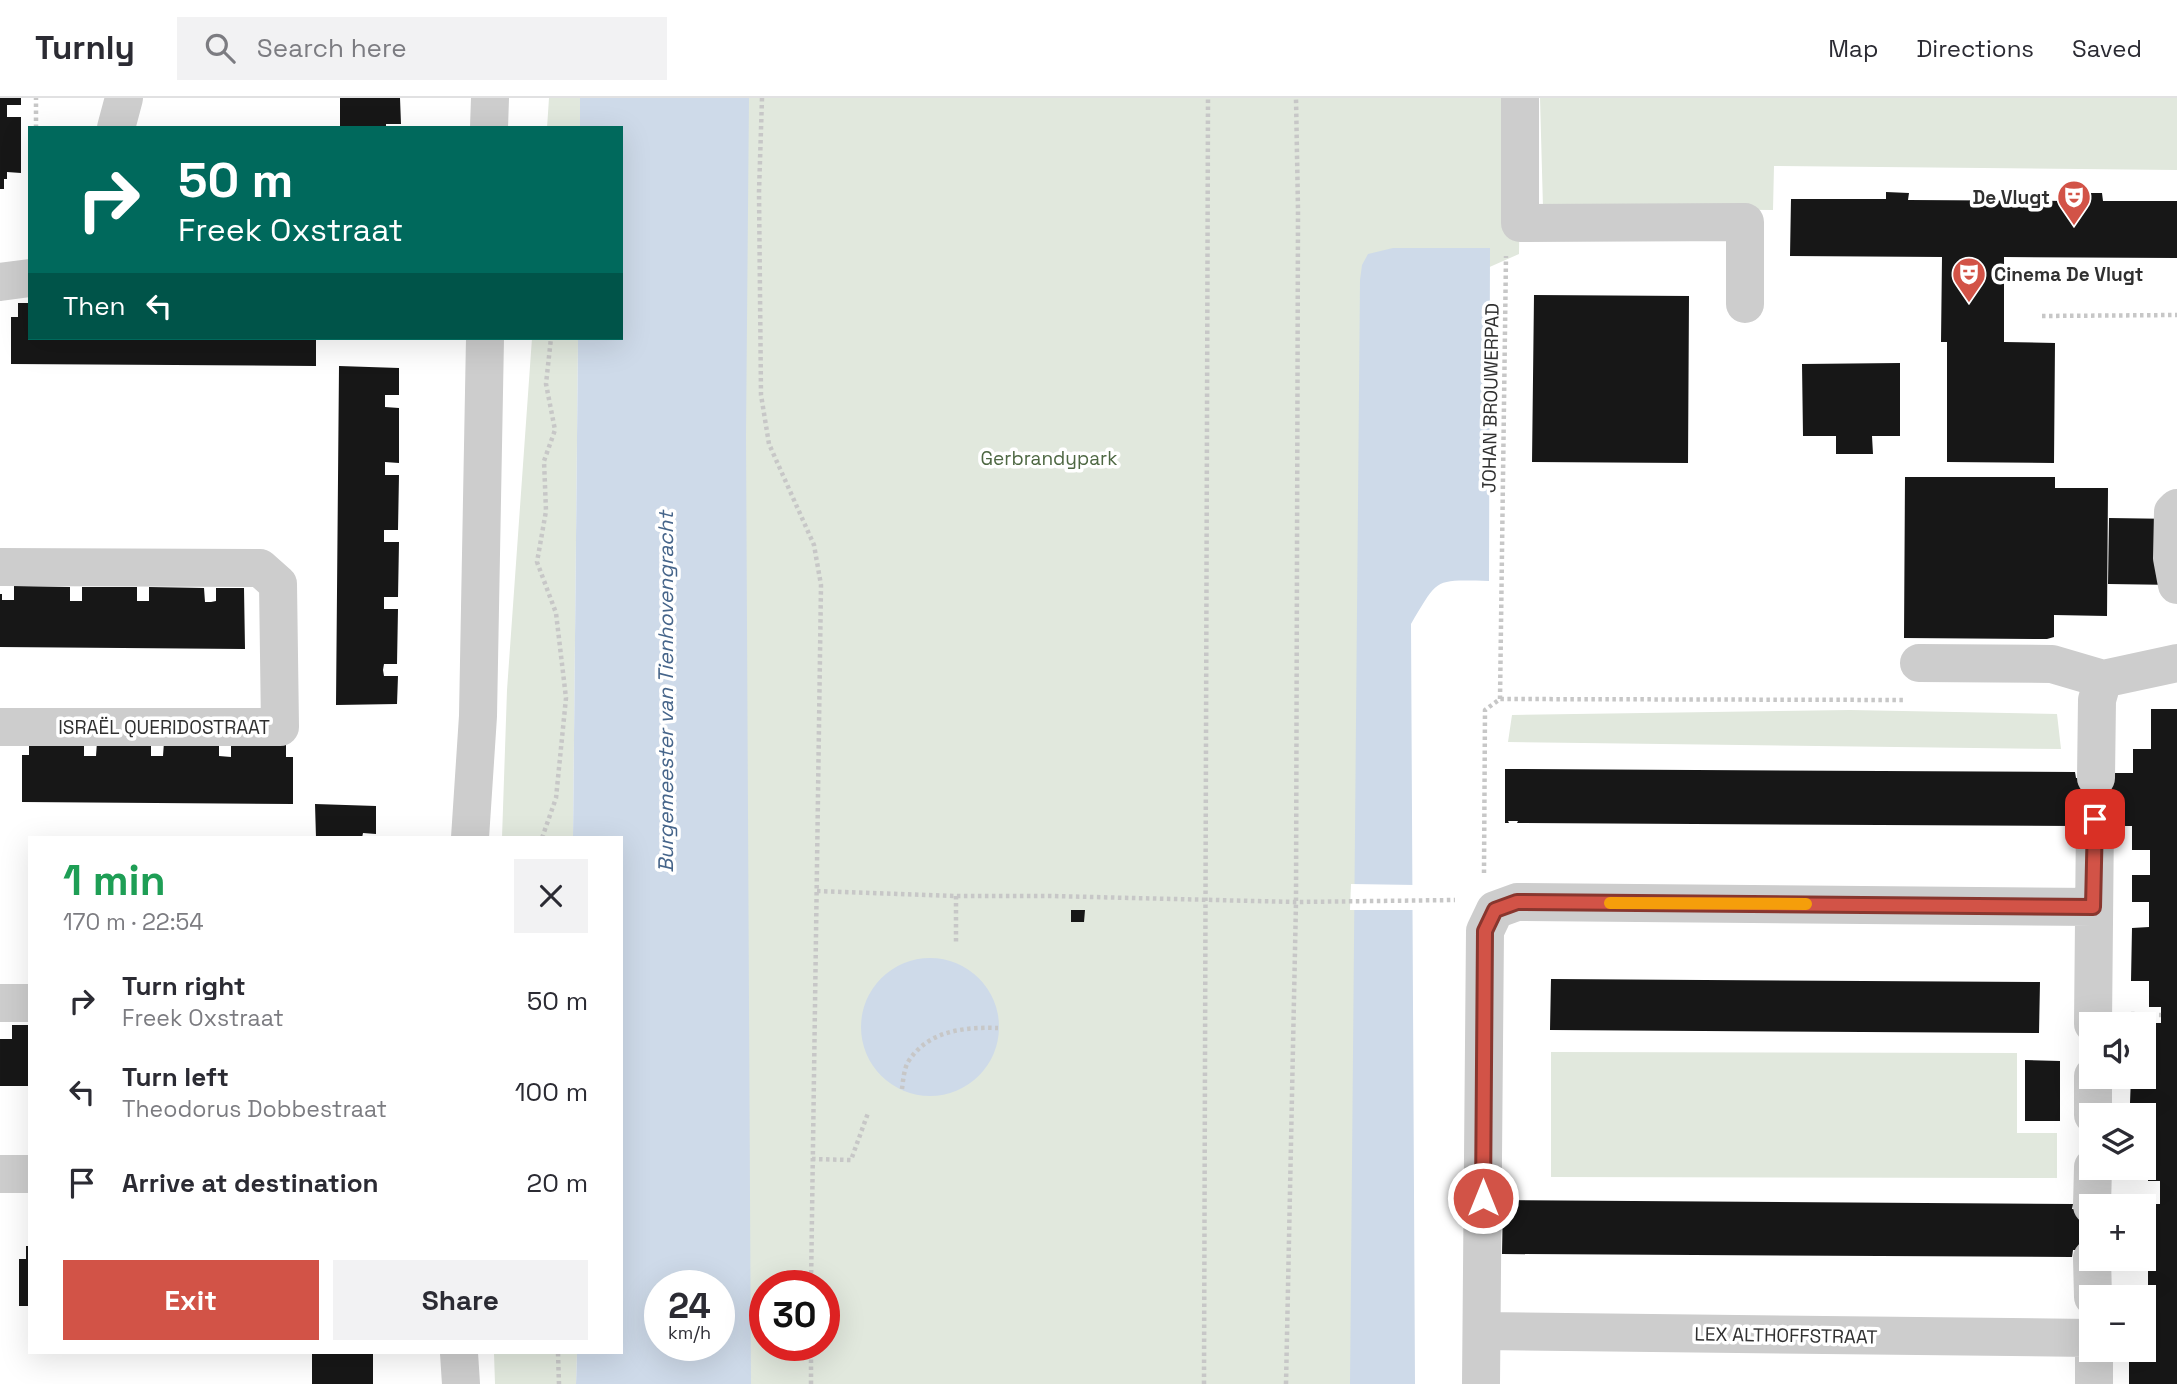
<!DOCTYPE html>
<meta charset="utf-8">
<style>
body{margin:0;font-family:"Space Grotesk",sans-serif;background:#f2f2f3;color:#2b2b33;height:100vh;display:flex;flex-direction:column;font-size:26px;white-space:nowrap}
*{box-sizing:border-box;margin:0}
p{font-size:23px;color:#7c7c81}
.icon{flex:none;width:38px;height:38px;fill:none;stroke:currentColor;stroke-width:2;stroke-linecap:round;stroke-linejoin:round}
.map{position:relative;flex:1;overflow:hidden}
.sheet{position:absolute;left:28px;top:738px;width:595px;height:518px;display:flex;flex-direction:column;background:#fff;border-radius:0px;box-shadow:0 7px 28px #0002}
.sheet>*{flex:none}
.banner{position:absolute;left:28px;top:28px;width:595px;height:214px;border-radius:0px;box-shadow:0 7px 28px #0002;background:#00695c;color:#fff;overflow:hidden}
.buttons{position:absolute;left:2079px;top:914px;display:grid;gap:14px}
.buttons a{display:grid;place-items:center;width:77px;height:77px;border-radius:0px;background:#fff;box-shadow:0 7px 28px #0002;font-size:35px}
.speed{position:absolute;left:644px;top:1172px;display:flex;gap:14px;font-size:35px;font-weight:700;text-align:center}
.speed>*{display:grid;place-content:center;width:91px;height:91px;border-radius:50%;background:#fff;box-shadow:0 7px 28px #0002;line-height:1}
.speed small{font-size:18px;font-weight:400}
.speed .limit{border:10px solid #d22;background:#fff;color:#111}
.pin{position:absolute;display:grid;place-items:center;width:60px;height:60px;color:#fff;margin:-30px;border-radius:14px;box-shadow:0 4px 10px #0006}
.me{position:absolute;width:77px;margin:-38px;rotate:0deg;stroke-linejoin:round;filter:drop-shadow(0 0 5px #0008)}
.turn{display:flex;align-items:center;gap:24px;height:147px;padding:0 35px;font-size:32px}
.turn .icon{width:91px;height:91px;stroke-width:2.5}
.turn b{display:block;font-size:49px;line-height:60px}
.then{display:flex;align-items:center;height:66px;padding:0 35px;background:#0003;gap:14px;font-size:26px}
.round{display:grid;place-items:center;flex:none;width:74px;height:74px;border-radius:0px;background:#f2f2f3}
.headline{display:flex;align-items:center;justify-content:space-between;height:119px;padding:0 35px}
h1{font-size:42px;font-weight:800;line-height:52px;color:#1e9e55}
.primary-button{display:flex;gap:14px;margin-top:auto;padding:14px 35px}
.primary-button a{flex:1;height:80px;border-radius:0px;background:#d25347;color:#fff;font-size:28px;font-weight:800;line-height:80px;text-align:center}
.primary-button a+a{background:#f2f2f3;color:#2b2b33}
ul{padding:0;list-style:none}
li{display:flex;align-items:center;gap:21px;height:91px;padding:0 35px}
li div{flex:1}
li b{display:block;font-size:26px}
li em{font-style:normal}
header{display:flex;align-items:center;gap:42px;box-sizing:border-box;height:98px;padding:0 35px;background:#fff;border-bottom:2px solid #e1e1e2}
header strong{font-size:33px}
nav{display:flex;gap:38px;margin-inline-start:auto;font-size:24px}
.search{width:490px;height:63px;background:#f2f2f3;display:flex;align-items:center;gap:18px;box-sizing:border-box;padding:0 24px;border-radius:0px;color:#7c7c81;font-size:26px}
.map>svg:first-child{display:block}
.green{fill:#e1e8dd;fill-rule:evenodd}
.water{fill:#cedae9;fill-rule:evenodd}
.pier{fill:#fff}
.building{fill:#171717}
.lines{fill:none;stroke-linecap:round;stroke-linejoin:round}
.path{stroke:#c7c7c7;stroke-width:4.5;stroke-dasharray:3.5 3.5;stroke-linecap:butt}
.minor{stroke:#cdcdcd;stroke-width:38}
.route-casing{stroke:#88362e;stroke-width:18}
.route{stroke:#d25347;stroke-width:12}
.slow{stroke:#f59e0b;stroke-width:12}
.labels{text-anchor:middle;stroke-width:7;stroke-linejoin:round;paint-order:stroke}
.poi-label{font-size:19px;font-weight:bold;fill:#303030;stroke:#fff;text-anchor:end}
.street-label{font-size:19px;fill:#303030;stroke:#fff}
.park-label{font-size:19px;fill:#4d6742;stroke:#fff}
.water-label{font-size:21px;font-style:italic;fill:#46658a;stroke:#fff}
</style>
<header>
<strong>Turnly</strong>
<div class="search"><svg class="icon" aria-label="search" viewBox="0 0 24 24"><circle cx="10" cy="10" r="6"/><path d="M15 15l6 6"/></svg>Search here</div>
<nav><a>Map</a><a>Directions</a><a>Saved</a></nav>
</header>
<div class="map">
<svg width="2177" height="1286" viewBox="0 0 2177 1286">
<rect width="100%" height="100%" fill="#fff"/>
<!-- green -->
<path class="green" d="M549,0h31v30h-33z
M719,0h802l-2,156 -138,61 -12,1069h-655l5,-38zM765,1188h59v60h-59z
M1540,0h637v72l-403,-4 -1,44 -230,-2z
M532,240h46l-5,500h-71l5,-148z
M1850,612l207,4 4,35 -553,-7 4,-27z
M1551,954l466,1v80h40v45l-506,-1z
M494,1255h83l-1,31h-81z"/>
<!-- water -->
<path class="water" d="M580,0h169l-3,337 5,949h-175l1,-31h44v-515h-48l5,-500h43v-210h-41zM660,1188h59v60h-59z
M1393,150h97l-1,333c-55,-1 -50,-4 -78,43l4,760h-65l10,-1104 2,-15 6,-11z
M861 929a69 69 0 1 1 138 0a69 69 0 1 1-138 0Z"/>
<!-- pier -->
<path class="pier" d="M1351,786l65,1v25h-66z"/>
<!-- building -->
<path class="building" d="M0,0h21v7h-14v12h14v56l-14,-1v7h-3v10h-4z
M340,0h60l1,26h-15v4h-46z
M1886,94l23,1 -1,7 172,1v-8h22l1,8h74v57l-173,-1v85l51,1 -1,120 -107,-1v-120h-6l1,-85 -152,-1 1,-57h95z
M1534,197l155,1 -1,167 -156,-1z
M18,205h12v35h286v28l-305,-2v-47h7z
M1900,265v73h-28l1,18h-37v-18h-33l-1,-72z
M339,268l60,2v27h-14v12l14,1v55l-14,-1v13h14l-1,55h-14v12h15l-1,55h-14v12h14l-1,55h-13l-1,6 1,6h14l-1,28 -61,1z
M1905,379h150v11h53l-1,128 -53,-1v22l-7,2 -143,-1z
M2109,420l68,1v66l-69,-1z
M14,488l56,1v14h12v-14h55v14h12v-14l55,1 1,14h6l5,-1v-13h28l1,61 -245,-2v-53h2v6h12z
M2151,611h26v675h-48v-25h18v-25h-3v-27h4v-49h-4v-54h16v-23h-12v-27h-4v-27h4v-24h-18l1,-27h13v-27h5v-26h12v-16h-12v-26h-18l1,-53 17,-1v-25h-17v-27h18v-25h-18v-24h-19v-7l-38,-1v8l-558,-3 1,-2h-10l1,2h-4v-54l570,3 1,6h37l1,-5h19v-24h18z
M29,643l55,1v14h12l1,-14h54v14h12l1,-14 55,1v13l12,1v-14h55v14h7v47l-271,-2v-47h7z
M315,706l61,2v28l-13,-1 -1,5h-46z
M1071,812h14l-1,12h-13z
M1551,881l489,3 -1,51 -489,-3z
M12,927h18v61h-30v-47h12z
M2025,962l35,1v60h-35z
M1503,1102l570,4 -1,5 19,1v40h-18l-1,7 -570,-3z
M26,1148h4v60h-11v-47h7z
M312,1255h61v31h-61z"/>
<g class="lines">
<!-- path -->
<path class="path" d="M762,0l-3,94 2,203 8,49 45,101 7,40 -10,701
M36,30v-30
M2042,218l135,-1
M1500,601l6,-443
M542,740l14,-40 10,-100 -10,-85 -19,-51 9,-51 -2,-50 11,-31 -9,-46 5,-46
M1484,775l1,-163 15,-11 405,1
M817,793l139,5h95l245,6 159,-2
M956,798v48
M2131,916l30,1
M902,991c1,-8 2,-20 6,-27 20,-32 57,-35 90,-34
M812,1061l39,1 17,-47
M558,1255l1,31
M811,1286v-38
M1204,1286l4,-1286
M1286,1286l10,-482 2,-692 -2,-112"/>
<!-- minor -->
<path class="minor" d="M1520,0v125l225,-1v82
M116,30l8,-30
M489,30l1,-30
M0,184l30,-4
M2177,410l-4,4 -1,46 5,27
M0,469l260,1 18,16 2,143h-280
M1919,565l133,1 51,15
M2096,680l1,-78 6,-21 74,-16
M470,740l8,-122 7,-378
M0,905h30
M2093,926l2,-205
M2093,1017v-39
M0,1076h30
M2092,1108l1,-39
M2092,1160l1,39
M1482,1233l609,7
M459,1255l2,31
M1481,1286l4,-453 10,-21 22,-8 576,5
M2094,1286v-35"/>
</g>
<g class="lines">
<!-- route casing -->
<g class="route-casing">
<path id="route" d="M1483,1100l2,-267 10,-21 22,-8 576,5 2,-88"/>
</g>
<!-- route -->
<use href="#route" class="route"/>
<!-- slow -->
<path class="slow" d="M1610,805l196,1"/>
</g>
<!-- icons -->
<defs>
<g id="theatre-pin" transform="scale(1.75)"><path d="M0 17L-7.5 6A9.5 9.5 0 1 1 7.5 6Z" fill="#d25347" stroke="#fff"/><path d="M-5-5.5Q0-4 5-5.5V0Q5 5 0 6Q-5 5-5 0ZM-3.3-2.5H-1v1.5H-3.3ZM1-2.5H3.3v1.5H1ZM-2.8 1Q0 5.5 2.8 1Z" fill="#fff"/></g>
</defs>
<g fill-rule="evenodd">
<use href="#theatre-pin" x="2074" y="99"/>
<use href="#theatre-pin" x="1969" y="176"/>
</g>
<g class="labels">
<!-- poi labels -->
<g class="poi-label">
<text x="2050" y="106">De Vlugt</text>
<text x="1994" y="183" text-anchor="start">Cinema De Vlugt</text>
</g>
<!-- street labels -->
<g class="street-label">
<text transform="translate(1490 300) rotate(-89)" y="7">JOHAN BROUWERPAD</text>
<text x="164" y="636">ISRAËL QUERIDOSTRAAT</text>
<text transform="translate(1786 1237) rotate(1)" y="7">LEX ALTHOFFSTRAAT</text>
</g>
<!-- park labels -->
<g class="park-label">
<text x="1049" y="367">Gerbrandypark</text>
</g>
<!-- water labels -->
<g class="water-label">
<text transform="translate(666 594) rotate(-90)" y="7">Burgemeester van Tienhovengracht</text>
</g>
</g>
</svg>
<div class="buttons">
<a><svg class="icon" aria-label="sound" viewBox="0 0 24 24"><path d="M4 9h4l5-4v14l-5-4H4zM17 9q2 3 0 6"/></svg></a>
<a><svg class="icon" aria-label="layers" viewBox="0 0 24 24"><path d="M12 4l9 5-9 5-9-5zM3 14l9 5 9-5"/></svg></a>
<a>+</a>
<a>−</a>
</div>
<div class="speed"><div>24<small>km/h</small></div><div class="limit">30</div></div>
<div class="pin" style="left:2095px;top:721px;background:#d93025"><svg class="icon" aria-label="arrive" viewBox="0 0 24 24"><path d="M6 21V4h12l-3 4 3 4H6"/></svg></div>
<svg class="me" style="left:1483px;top:1100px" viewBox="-20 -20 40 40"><circle r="17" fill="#d25347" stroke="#fff" stroke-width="3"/><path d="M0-11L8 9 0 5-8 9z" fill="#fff"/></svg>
<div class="banner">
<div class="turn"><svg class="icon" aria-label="right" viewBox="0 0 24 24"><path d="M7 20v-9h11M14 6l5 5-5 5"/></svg><div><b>50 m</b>Freek Oxstraat</div></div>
<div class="then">Then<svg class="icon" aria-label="left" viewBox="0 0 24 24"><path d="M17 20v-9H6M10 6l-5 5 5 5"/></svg></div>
</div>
<section class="sheet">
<div class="headline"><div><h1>1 min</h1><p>170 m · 22:54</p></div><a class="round"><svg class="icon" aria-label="close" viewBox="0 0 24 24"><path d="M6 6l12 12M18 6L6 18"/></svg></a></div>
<ul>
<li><svg class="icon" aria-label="right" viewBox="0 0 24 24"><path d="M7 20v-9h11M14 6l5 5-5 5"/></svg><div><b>Turn right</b><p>Freek Oxstraat</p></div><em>50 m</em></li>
<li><svg class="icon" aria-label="left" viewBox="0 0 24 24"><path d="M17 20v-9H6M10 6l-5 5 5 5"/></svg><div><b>Turn left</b><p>Theodorus Dobbestraat</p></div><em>100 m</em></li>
<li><svg class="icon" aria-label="arrive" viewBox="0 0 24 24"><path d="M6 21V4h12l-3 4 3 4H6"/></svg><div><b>Arrive at destination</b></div><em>20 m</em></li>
</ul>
<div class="primary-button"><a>Exit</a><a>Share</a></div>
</section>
</div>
